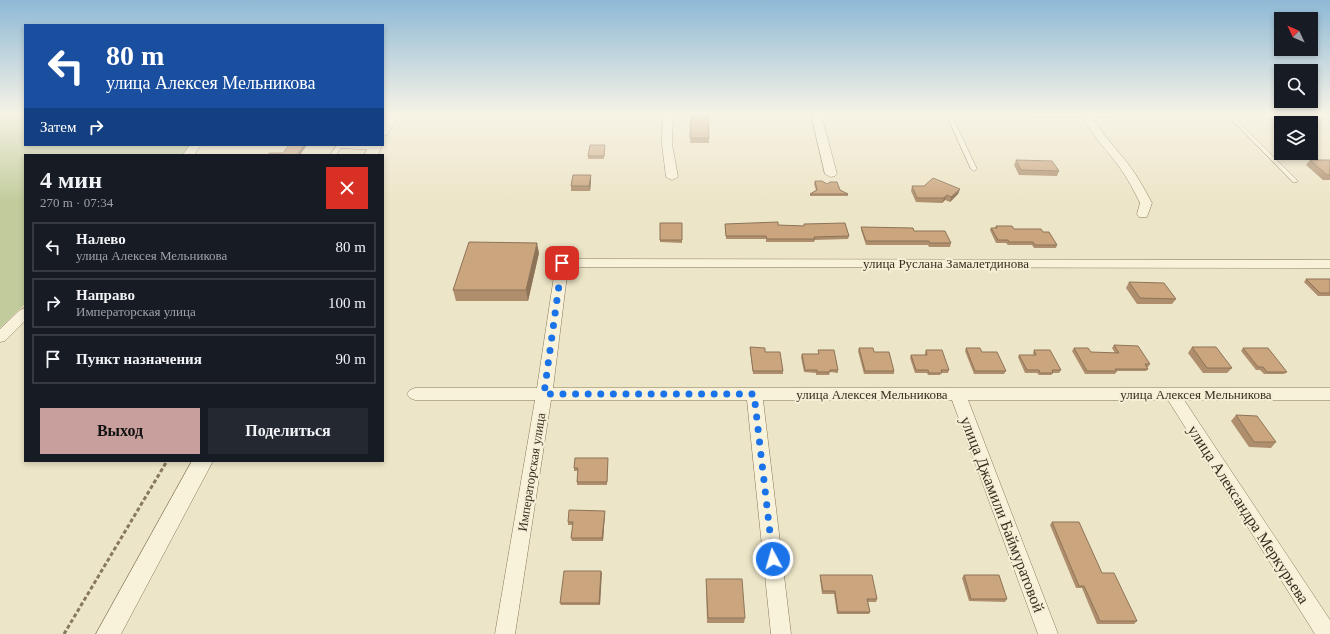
<!DOCTYPE html>
<html lang="ru">
<meta charset="utf-8">
<style>
body{margin:0;font-family:"Times New Roman",serif;background:#242831;color:#f1f3f6;height:100vh;display:flex;flex-direction:column;font-size:15px;white-space:nowrap}
*{box-sizing:border-box;margin:0}
p{font-size:13px;color:#9ea1a6}
.icon{flex:none;width:22px;height:22px;fill:none;stroke:currentColor;stroke-width:2;stroke-linecap:round;stroke-linejoin:round}
.map{position:relative;flex:1;overflow:hidden}
.details{position:absolute;left:24px;top:154px;width:360px;height:308px;display:flex;flex-direction:column;background:#171b24;border-radius:0px;box-shadow:0 2px 6px #0003}
.details>*{flex:none}
.guide{position:absolute;left:24px;top:24px;width:360px;height:122px;border-radius:0px;box-shadow:0 2px 6px #0003;background:#1a4fa0;color:#fff;overflow:hidden}
.needle{width:26px;rotate:314deg}
.fabs{position:absolute;left:1274px;top:12px;display:grid;gap:8px}
.fabs a{display:grid;place-items:center;width:44px;height:44px;border-radius:0px;background:#171b24;box-shadow:0 2px 6px #0003;font-size:20px}
.pin{position:absolute;display:grid;place-items:center;width:34px;height:34px;color:#fff;margin:-17px;border-radius:8px;box-shadow:0 2px 6px #0006}
.me{position:absolute;width:44px;margin:-22px;rotate:354deg;stroke-linejoin:round;filter:drop-shadow(0 0 3px #0008)}
.turn{display:flex;align-items:center;gap:14px;height:84px;padding:0 16px;font-size:18px}
.turn .icon{width:52px;height:52px;stroke-width:2.5}
.turn b{display:block;font-size:28px;line-height:34px}
.then{display:flex;align-items:center;height:38px;padding:0 16px;background:#0003;gap:8px;font-size:15px}
.round{display:grid;place-items:center;flex:none;width:42px;height:42px;border-radius:0px;background:#242831}
.summary{display:flex;align-items:center;justify-content:space-between;height:68px;padding:0 16px}
h1{font-size:24px;font-weight:800;line-height:30px}
.cta{display:flex;gap:8px;margin-top:auto;padding:8px 16px}
.cta a{flex:1;height:46px;border-radius:0px;background:#c89f9c;color:#111;font-size:16px;font-weight:800;line-height:46px;text-align:center}
.cta a+a{background:#242831;color:#f1f3f6}
ul{padding:0;list-style:none}
li{display:flex;align-items:center;gap:12px;height:50px;margin:0 8px 6px;padding:0 8px;border:2px solid #363941;border-radius:0px}
li div{flex:1}
li b{display:block;font-size:15px}
li em{font-style:normal}
.map>svg:first-child{display:block}
.green{fill:#c1cb9b}
.lines{fill:none;stroke-linecap:round;stroke-linejoin:round}
.service-casing{stroke:#88785d;stroke-width:1}
.minor-casing{stroke:#88785d;stroke-width:1}
.tertiary-casing{stroke:#88785d;stroke-width:1}
.path{stroke:#88785d;stroke-width:3;stroke-dasharray:4 2.5;stroke-linecap:butt}
.service{fill:#f8f2da;fill-rule:evenodd}
.minor{fill:#f8f2da;fill-rule:evenodd}
.tertiary{fill:#f8f2da;fill-rule:evenodd}
.wall{fill:#ae8e6c}
.shaded-wall{fill:#8d7458}
.building{fill:#caa57e;stroke:#8d7458}
.route{stroke:#1a73e8;stroke-width:7;stroke-dasharray:0 12.6}
.labels{text-anchor:middle;stroke-width:4;stroke-linejoin:round;paint-order:stroke}
.street-label{font-size:13px;fill:#392e20;stroke:#f5efd6}
.near-street-label{font-size:16px;fill:#392e20;stroke:#f5efd6}
</style>
<div class="map">
<svg width="1330" height="634" viewBox="0 0 1330 634">
<rect width="100%" height="100%" fill="#ede5c7"/>
<!-- green -->
<path class="green" d="M0,114h25v31h165l-8,10h-157v149l-25,24z"/>
<g class="lines">
<!-- service casing -->
<g class="service-casing">
<path id="service" d="M946,114h5l26,55 -1,1 -2,1 -3,-2z
M1226,114h5l66,66v2h-4z
M337,145l37,1 3,2 -3,2 -33,-2 -5,7h-6z"/>
</g>
<!-- minor casing -->
<g class="minor-casing">
<path id="minor" d="M663,114h10l-1,30 6,33 -6,3 -6,-3 -4,-33z
M811,114h10l16,60 -2,2 -4,1 -6,-3z
M1031,114h90l-5,3h-23c9,18 24,32 36,48 9,12 16,25 23,38l-5,14h-8l-2,-3 3,-11c-6,-12 -12,-24 -20,-35 -12,-17 -28,-32 -37,-51h-47z
M190,145h11l-7,10h-11z
M562,259l768,1v8l-762,-1 -15,121h777v12h-146l146,220v14h-15l-147,-234h-200l90,234h-20l-86,-234h-189l28,234h-20l-24,-234h-196l-36,234h-20l40,-234h-120l-5,-2 -3,-4 3,-4 5,-2h122l19,-125 1,-3z
M25,308v13l-20,20 -5,1v-13l20,-19z"/>
</g>
<!-- tertiary casing -->
<g class="tertiary-casing">
<path id="tertiary" d="M387,114h12l-12,21 -4,1v-15z
M370,145h12l-4,10h-14z
M192,461h21l-92,173h-25z"/>
</g>
<!-- path -->
<path class="path" d="M64,634l103,-173"/>
<!-- service -->
<use href="#service" class="service"/>
<!-- minor -->
<use href="#minor" class="minor"/>
<!-- tertiary -->
<use href="#tertiary" class="tertiary"/>
</g>
<!-- wall -->
<path class="wall" d="M691,114l18,24v5h-19z
M605,147l-1,12h-16v-3z
M1016,160l43,11 -2,5 -38,-1 -5,-10z
M1310,160h20v20h-7l-17,-15z
M591,181l-1,10h-19v-5z
M815,181l25,9 8,4v2h-38v-2l6,-4 -2,-6z
M912,186l48,3 -2,5 -8,8 -5,-2 -3,3 -26,-1 -5,-11z
M660,223h22v20l-22,-1z
M725,224l79,2v-2l45,12 -1,3 -33,1 -1,2h-48v-3h-40z
M996,226l18,3 29,3 14,13 -1,3h-22l-2,-3h-24l-2,-2h-10l-6,-13 1,-2h4z
M861,227l53,4 37,12 -1,4h-21l-1,-2h-62l-5,-15z
M539,253l-11,48h-72l-3,-11z
M1306,279h24v17h-12l-14,-14z
M1129,282l47,17 -4,5h-35l-11,-16z
M1114,345l36,19 -2,3h-1l1,2 -2,2h-29l-2,3h-30l-13,-23 2,-3 17,4 24,1 -3,-5z
M750,347l15,5 18,19v3h-30l-3,-24z
M1192,347l40,21 -5,5h-24l-15,-20z
M859,348l15,4 20,19v3h-30l-6,-23z
M966,348l16,4 24,19 -2,3h-30l-9,-23z
M1243,348l44,24 -3,2h-20l-4,-4h-4l-15,-19z
M818,350l20,20v3l-8,-1 -1,3h-13v-2l-12,-1 -3,-15 1,-3h16z
M926,350l23,20 -1,3h-7l-1,2h-12l-1,-2h-12l-5,-15 1,-3h14v-2z
M1034,350l27,20 -2,3h-6l-2,2h-12l-2,-2h-12l-7,-16 1,-2h15l-1,-2z
M1236,415l40,27 -5,6 -22,-1 -18,-26z
M608,458l-1,27h-30v-3l1,-11h-4v-3z
M605,513l-2,28h-31l-1,-3 2,-13h-5v-3z
M1052,522l50,51 35,48 -3,3h-37l-15,-36h-6l-26,-63z
M601,571l-1,34h-39l-1,-2z
M820,575l57,24 -1,3h-8l2,10 -1,2h-32l-3,-20h-12l-2,-16z
M964,575l43,24 -2,3 -36,-1 -7,-23z
M706,579l39,39 -1,5h-37l-1,-39z"/>
<!-- shaded-wall -->
<path class="shaded-wall" d="M304,145h3l-7,10h-3z
M591,175v6l-1,10 -1,-5z
M960,189l-2,5 -8,8 1,-5z
M947,195l-2,5 -3,3 2,-5z
M537,243l2,10 -11,48 -2,-11z
M605,511v2l-2,28 -1,-3z
M601,571l1,2 -2,32 -1,-2z"/>
<!-- building -->
<path class="building" d="M691,114h17l1,24h-19z
M289,145h15l-7,10h-29l1,-2h14z
M590,145h15l-1,11h-16z
M1016,160l36,1 7,10 -38,-1z
M1310,160h20v15h-3z
M573,175h18l-2,11h-18z
M933,178l27,11 -9,8 -4,-2 -3,3h-27l-5,-12h12z
M815,181h7l5,3 3,-2h7l3,8 8,4h-38l7,-4z
M778,222v3l26,1v-2l41,-1 4,13 -35,1 1,2h-48l-1,-3h-40l-1,-12z
M660,223h22v17h-22z
M996,226h16l2,3h27l2,3h6l8,13h-22l-2,-3h-24l-1,-2h-10l-7,-12h6z
M861,227l52,1 1,3h31l6,12h-21l-1,-2h-63z
M469,242l68,1 -11,47h-73z
M1306,279h24v14h-10z
M1129,282l35,1 12,16 -36,-1z
M1114,345l24,1 12,18h-5l3,5h-33l2,2h-30l-13,-23h14l3,4 28,1z
M750,347l15,1v4h15l3,19h-30z
M1192,347h24l16,21h-25z
M859,348h14l1,4h15l5,19h-29z
M966,348h14l2,4h15l9,19h-31z
M1243,348h25l19,24h-20l-4,-5h-5z
M818,350h16l4,20h-8v2h-13v-2h-12l-3,-16h17z
M926,350h16l7,20h-8l1,3h-13l-1,-3h-12l-5,-15h16z
M1034,350h16l11,20h-9l1,3h-13l-1,-3h-12l-8,-15h17z
M1236,415l21,1 19,26h-22z
M575,458h33l-1,24h-30l1,-14h-4z
M569,510l36,1 -3,27h-31l2,-16h-5z
M1052,522h27l23,51h12l23,48h-37l-16,-35h-5z
M564,571h37l-2,32h-39z
M820,575h52l5,24h-10l3,13h-32l-3,-21h-12z
M964,575h35l8,24h-36z
M706,579h36l3,39h-37z"/>
<!-- sky -->
<linearGradient id="sky" x2="0" y2="1"><stop stop-color="#8eb9d6"/><stop offset="0.56" stop-color="#f7f3e6"/><stop offset="1" stop-color="#f7f3e6" stop-opacity="0"/></linearGradient>
<rect width="1330" height="203" fill="url(#sky)"/>
<g class="lines">
<!-- route -->
<path class="route" d="M562,263l-18,131h210l19,165"/>
</g>
<g class="labels">
<!-- street labels -->
<g class="street-label">
<text x="946" y="268">улица Руслана Замалетдинова</text>
<text x="872" y="399">улица Алексея Мельникова</text>
<text x="1196" y="399">улица Алексея Мельникова</text>
<text transform="translate(531 472) rotate(-81)" y="5">Императорская улица</text>
</g>
<!-- near-street labels -->
<g class="near-street-label">
<text transform="translate(1003 514) rotate(69)" y="6">улица Джамили Баймуратовой</text>
<text transform="translate(1249 514) rotate(57)" y="6">улица Александра Меркурьева</text>
</g>
</g>
</svg>
<div class="fabs">
<a><svg class="needle" viewBox="-14 -14 28 28"><path d="M0-13l5 13h-10z" fill="#e53935"/><path d="M0 13l5-13h-10z" fill="#9ea1a6"/></svg></a>
<a><svg class="icon" aria-label="search" viewBox="0 0 24 24"><circle cx="10" cy="10" r="6"/><path d="M15 15l6 6"/></svg></a>
<a><svg class="icon" aria-label="layers" viewBox="0 0 24 24"><path d="M12 4l9 5-9 5-9-5zM3 14l9 5 9-5"/></svg></a>
</div>
<div class="pin" style="left:562px;top:263px;background:#d93025"><svg class="icon" aria-label="arrive" viewBox="0 0 24 24"><path d="M6 21V4h12l-3 4 3 4H6"/></svg></div>
<svg class="me" style="left:773px;top:559px" viewBox="-20 -20 40 40"><circle r="17" fill="#1a73e8" stroke="#fff" stroke-width="3"/><path d="M0-11L8 9 0 5-8 9z" fill="#fff"/></svg>
<div class="guide">
<div class="turn"><svg class="icon" aria-label="left" viewBox="0 0 24 24"><path d="M17 20v-9H6M10 6l-5 5 5 5"/></svg><div><b>80 m</b>улица Алексея Мельникова</div></div>
<div class="then">Затем<svg class="icon" aria-label="right" viewBox="0 0 24 24"><path d="M7 20v-9h11M14 6l5 5-5 5"/></svg></div>
</div>
<section class="details">
<div class="summary"><div><h1>4 мин</h1><p>270 m · 07:34</p></div><a class="round" style="background:#d93025;color:#fff"><svg class="icon" aria-label="close" viewBox="0 0 24 24"><path d="M6 6l12 12M18 6L6 18"/></svg></a></div>
<ul>
<li><svg class="icon" aria-label="left" viewBox="0 0 24 24"><path d="M17 20v-9H6M10 6l-5 5 5 5"/></svg><div><b>Налево</b><p>улица Алексея Мельникова</p></div><em>80 m</em></li>
<li><svg class="icon" aria-label="right" viewBox="0 0 24 24"><path d="M7 20v-9h11M14 6l5 5-5 5"/></svg><div><b>Направо</b><p>Императорская улица</p></div><em>100 m</em></li>
<li><svg class="icon" aria-label="arrive" viewBox="0 0 24 24"><path d="M6 21V4h12l-3 4 3 4H6"/></svg><div><b>Пункт назначения</b></div><em>90 m</em></li>
</ul>
<div class="cta"><a>Выход</a><a>Поделиться</a></div>
</section>
</div>
